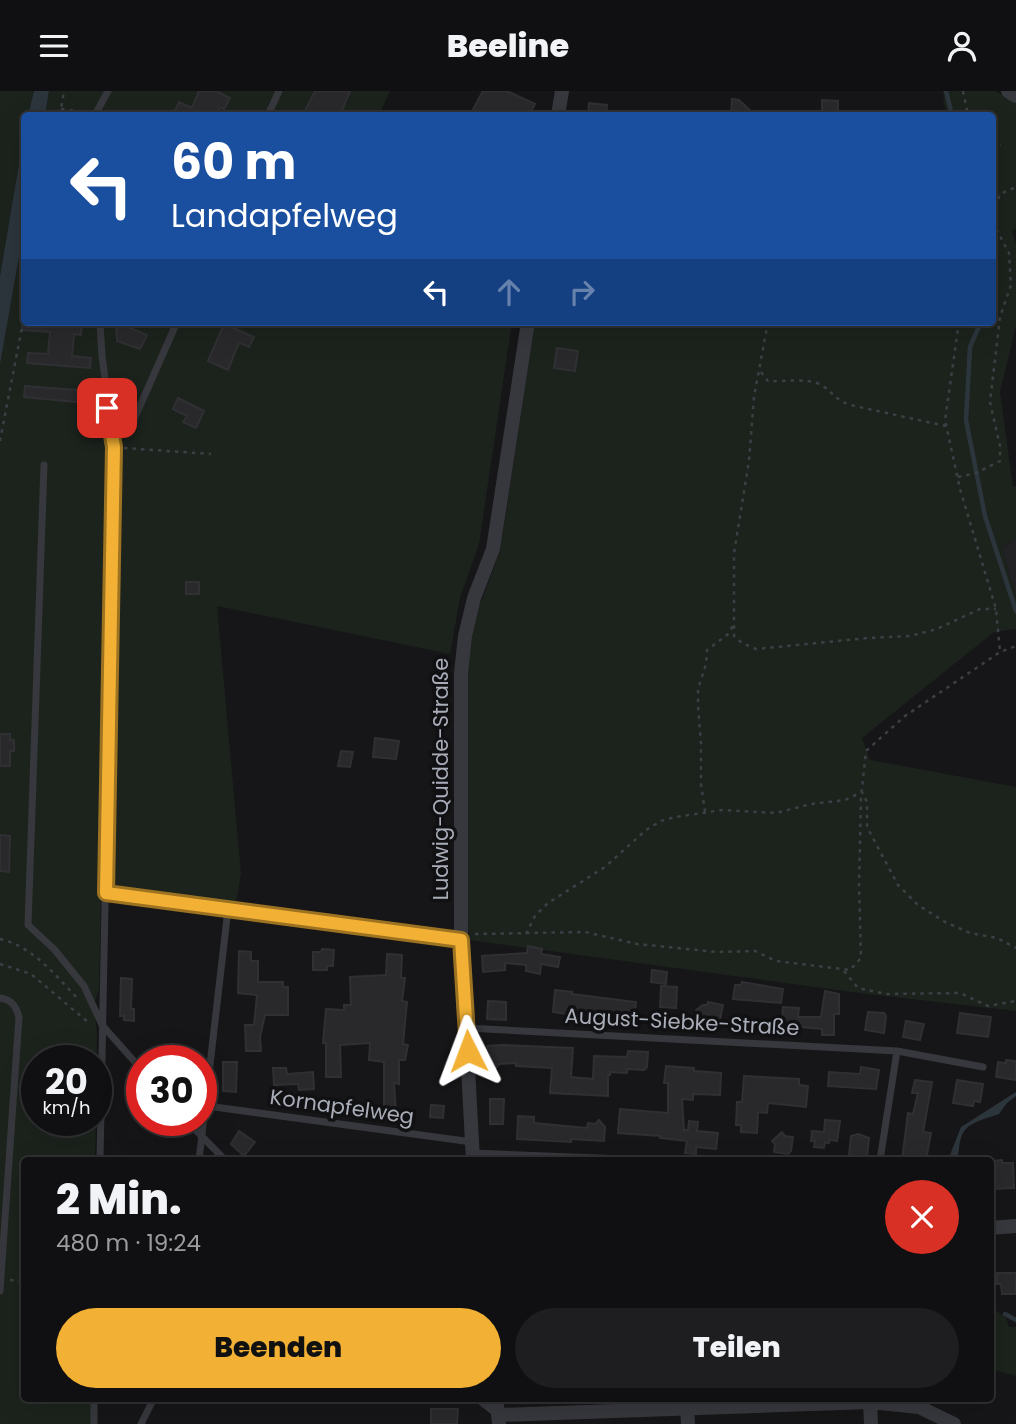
<!DOCTYPE html>
<html lang="de">
<meta charset="utf-8">
<style>
body{margin:0;font-family:Poppins,sans-serif;background:#1e1e20;color:#f1f3f6;height:100vh;display:flex;flex-direction:column;font-size:26px;white-space:nowrap}
*{box-sizing:border-box;margin:0}
p{font-size:23px;color:#9c9d9f}
.icon{flex:none;width:38px;height:38px;fill:none;stroke:currentColor;stroke-width:2;stroke-linecap:round;stroke-linejoin:round}
.map{position:relative;flex:1;overflow:hidden}
.drawer{position:absolute;left:21px;top:1066px;width:973px;height:245px;display:flex;flex-direction:column;background:#101012;border-radius:7px;box-shadow:0 7px 28px #0002,0 0 0 2px #303032}
.drawer>*{flex:none}
.banner{position:absolute;left:21px;top:21px;width:975px;height:214px;border-radius:7px;box-shadow:0 7px 28px #0002,0 0 0 2px #303032;background:#1a4fa0;color:#fff;overflow:hidden}
.speed{position:absolute;left:21px;top:954px;display:flex;gap:14px;font-size:35px;font-weight:700;text-align:center}
.speed>*{display:grid;place-content:center;width:91px;height:91px;border-radius:50%;background:#101012;box-shadow:0 7px 28px #0002,0 0 0 2px #303032;line-height:1}
.speed small{font-size:18px;font-weight:400}
.speed .limit{border:10px solid #d22;background:#fff;color:#111}
.pin{position:absolute;display:grid;place-items:center;width:60px;height:60px;color:#fff;margin:-30px;border-radius:14px;box-shadow:0 4px 10px #0006}
.me{position:absolute;width:77px;margin:-38px;rotate:357deg;stroke-linejoin:round;filter:drop-shadow(0 0 5px #0008)}
.turn{display:flex;align-items:center;gap:24px;height:147px;padding:0 35px;font-size:32px}
.turn .icon{width:91px;height:91px;stroke-width:2.5}
.turn b{display:block;font-size:49px;line-height:60px}
.lanes{display:flex;align-items:center;height:66px;padding:0 35px;background:#0003;justify-content:center;gap:35px;direction:ltr}
.lanes .off{opacity:.35}
.round{display:grid;place-items:center;flex:none;width:74px;height:74px;border-radius:37px;background:#1e1e20}
.head{display:flex;align-items:center;justify-content:space-between;height:119px;padding:0 35px}
h1{font-size:42px;font-weight:800;line-height:52px}
.button{display:flex;gap:14px;margin-top:auto;padding:14px 35px}
.button a{flex:1;height:80px;border-radius:42px;background:#f2b134;color:#111;font-size:28px;font-weight:800;line-height:80px;text-align:center}
.button a+a{background:#1e1e20;color:#f1f3f6}
header{display:flex;justify-content:space-between;align-items:center;height:91px;padding:0 35px;background:#101012;font-size:32px;font-weight:800}
.map>svg:first-child{display:block}
.built{fill:#222225}
.green{fill:#1c231d}
.water{fill:#2c353c}
.lines{fill:none;stroke-linecap:round;stroke-linejoin:round}
.stream{stroke:#2c353c;stroke-width:4.5}
.building{fill:#29292c;stroke:#303034;stroke-width:2}
.path{stroke:#3d3f44;stroke-width:2.5;stroke-dasharray:3.5 5;stroke-linecap:butt}
.service{stroke:#37383d;stroke-width:7}
.minor{stroke:#37383d;stroke-width:14}
.route-casing{stroke:#9d7322;stroke-width:18}
.route{stroke:#f2b134;stroke-width:12}
.labels{text-anchor:middle;stroke-width:7;stroke-linejoin:round;paint-order:stroke}
.street-label{font-size:21px;fill:#a8adb8;stroke:#111113}
</style>
<header><svg class="icon" aria-label="menu" viewBox="0 0 24 24"><path d="M4 6h16M4 12h16M4 18h16"/></svg>Beeline<svg class="icon" aria-label="person" viewBox="0 0 24 24"><circle cx="12" cy="8" r="4"/><path d="M4 21q1-7 8-7t8 7"/></svg></header>
<div class="map">
<svg width="1016" height="1333" viewBox="0 0 1016 1333">
<rect width="100%" height="100%" fill="#161618"/>
<!-- built -->
<path class="built" d="M1016,448v57l-14,-48z"/>
<!-- green -->
<path class="green" d="M0,0h34l-6,24h-4v19l-24,142z
M49,0h341l-11,24h-334z
M943,0h52l21,11v126l-4,3 4,13v82l-16,66 13,95 3,-1v53l-14,9 14,48v33l-22,3 -132,106 8,22 146,27v224l-157,-18 -390,-53 -7,-163 7,-130 10,-40 21,-55 35,-230h457v-207h-43l-5,-11z
M24,137v94h488l-33,222 -19,54 -10,56 -233,-48 24,268 -6,34 -15,-8 -4,5 -96,-12 -9,-11 -10,15 -2,93 -5,13 3,31 -1,56v-29h-59v59h59l-1,40h-71v238h68l-1,26h-91v-1059z
M990,1215l16,12 3,9h7v49l-25,-7z"/>
<!-- water -->
<path class="water" d="M34,0h15l-4,24h-17z
M24,43v94l-24,137v-89z
M1016,1001v4l-9,7 -8,11c-13,5 -34,8 -38,24 -3,8 -1,15 -5,22h-8l13,-33z"/>
<g class="lines">
<!-- stream -->
<path class="stream" d="M946,0l6,24
M992,171l4,13 -4,13
M981,231l-11,25 -4,73 19,96 31,95
M1005,1223l11,6"/>
</g>
<!-- building -->
<path class="building" d="M199,0h17l14,7 -6,11 -4,-2 -4,8h-43l6,-13 13,6z
M315,0h35l-10,24h-25l-10,-4z
M483,0h24l28,13 -6,11h-59z
M732,8l7,1 16,15h-24z
M822,9l16,1v14h-16z
M589,12l18,2 -1,10h-18z
M23,231h59l-1,13 -7,-1 -2,22 19,2 -1,10 -63,-5 1,-10 20,1 2,-22 -28,-2z
M116,231l31,13 -7,14 -23,-8z
M224,233l30,13 -5,10 -9,-4 -2,2 -10,25 -20,-9z
M557,257l21,3 -3,20 -21,-3z
M25,295l63,5 -1,12 -63,-6z
M178,307l26,13 -8,17 -13,-6 4,-6 -14,-7z
M186,491h13v12h-13z
M0,643h10v6h4v11h-4v15h-10z
M375,647l24,3 -3,18 -23,-2z
M341,660l12,1 -3,15 -12,-1z
M0,744l10,1 -1,36 -9,-1z
M528,855l14,3 -1,5 19,3 -2,10 -17,-3 -1,10 -14,-3v-6l-21,-2v7l-22,2 -1,-16 45,-3z
M322,858l12,1 -1,16h-6v4h-14v-18h8z
M239,860l12,1v9h7v21h25v5h5v28h-23l-5,22 1,14h-15l-1,-26h9l3,-30 -19,-2z
M387,863l15,1 -1,23h4l-3,23 5,1 -4,42 5,1 -3,15h-6v24l-5,-1 2,31 -12,-2v-50l-15,-2 1,-17 -30,2 1,32h-15v-34h-3l3,-34 18,1v-5h7l-1,-28 36,-2z
M652,879l15,2 -1,12 -15,-2z
M121,887l11,1 -1,30h3v12l-10,-1v-4h-4z
M742,891l41,7 -2,14 -48,-4 2,-14h6z
M661,895l16,1 -1,21 -16,-1z
M555,899l17,2v2l64,8 -2,22 -81,-12z
M825,900l14,3v20h-5v21h-12v-6l-44,-4v-7h4l1,-11 16,1 -1,9h23z
M488,910l18,1v18l-19,-1z
M708,911l15,3 -4,20 -20,-3v-7l-3,-5 7,-5h4z
M868,921l16,1 2,3 -2,17 -19,-3z
M960,922l31,4 -3,20 -31,-4z
M906,930l18,3 -4,16 -17,-3z
M502,954l71,3 -2,29 22,2 1,-23 33,1 1,-6 20,1 -1,15 -3,3 -17,-1v4l-17,-1v3h-2v21l-58,-3 2,-25 -36,-2v-3l-17,1 -3,4 -8,-3 -1,-19z
M1006,969l10,1v19l-20,-3 2,-15 8,1z
M223,971h14l-1,30 -13,-1z
M666,975l28,2v3l27,2 -1,22 -27,-1v6l-11,-1 2,31h4l1,-9 9,1 -1,9 21,2 -2,16 -20,-2v7l-11,-1 2,-12 -27,-3 1,-2 -43,-3 2,-24 48,4v-30h-4z
M861,976l18,3 -3,19 -48,-3 1,-14 31,2z
M273,977h13l1,6 26,-2 1,17 -15,1 -1,-6 -24,1z
M744,985l55,3v6l9,1 -2,21 -38,-4 -1,10 -9,-1 -1,21 -16,-1v-7h-5l1,-23h5z
M915,989l17,2 -9,50 8,1 -5,27h-24l6,-47 5,1 5,-21h-6z
M957,989l26,4 -3,18 -6,-1 -1,5 -20,-3z
M490,1008h14l-1,25h-13z
M431,1014l13,1 -1,12 -13,-1z
M518,1025l16,1v6l53,5 1,-5 7,1 4,-4 6,7 -1,14 -33,-2v3l-54,-3z
M825,1029l15,1 -3,20 -8,-1v3l-4,-1 -1,6 -10,-1 1,-6h-4l1,-10 12,1z
M239,1040l16,11 -11,14 -13,-12z
M782,1041l3,4 8,1 -2,14 -3,3 -14,-2 1,-8 -3,-3z
M858,1043l11,4 -2,19 -18,-2 2,-19z
M1002,1069v3h11l1,25 -21,1 -1,-28z
M997,1182h19v21h-14l-1,-10h-4z
M431,1318h27l-1,15h-26z"/>
<g class="lines">
<!-- path -->
<path class="path" d="M963,0l5,24
M61,18l24,3
M60,24l4,-24
M992,55l9,-1
M992,99l8,4
M992,124l8,-21 16,-7
M768,231l-14,75 -5,64 -15,92v83l8,7 14,6 112,-11 42,-2 27,-7 43,-20h16
M959,231l-14,98 15,69 36,120 4,43
M761,281l7,9c16,1 41,-4 55,5 11,8 12,13 27,19l96,21
M0,350l24,-124
M124,357l87,6
M958,386l18,-4 24,-12v-15l-10,-44 10,-85 11,-32 -2,-32 -17,-32
M705,721l-4,-28v-40l-3,-39v-16l8,-25 1,-14 20,-15 6,-9
M475,843l110,-2 52,12 80,8 38,-1 21,10 74,9 11,-12 -2,-73 2,-87 5,-47 39,-35 95,-64 16,-6
M526,843l9,-18 13,-13 57,-36 41,-37 15,-9 14,-4 47,-7 54,3 35,-9 34,-4 17,-8 5,10v25l31,58 20,20 27,17 25,11 27,5 19,10
M0,848c34,8 56,37 79,61
M0,873l31,10 58,49
M844,880l14,17 28,6 74,-1 28,13 28,-5
M10,1189l14,1"/>
<!-- service -->
<path class="service" d="M95,24l13,-24
M268,24l11,-24
M110,343l22,-10 45,-102
M44,374l-16,460 26,24 30,37 18,39 40,45
M106,802l355,47
M0,907c12,2 16,8 19,19l-19,274
M466,937l431,23 86,16
M207,1015l265,36
M186,1029l39,40
M473,1062l174,7
M100,1069l14,-713 -12,-91 -2,-34
M199,1069l29,-251
M880,1069l17,-109
M476,1307l22,17
M94,1333v-26
M141,1333l13,-26"/>
<!-- minor -->
<path class="minor" d="M1008,0l8,5
M558,24l4,-24
M473,1069l-12,-220v-267l4,-37 9,-38 19,-49 35,-227
M990,1137l26,-2
M496,1307l3,25
M870,1311l1,22
M687,1316l1,17
M498,1324l372,-13 49,5 35,17"/>
</g>
<g class="lines">
<!-- route casing -->
<g class="route-casing">
<path id="route" d="M107,317l7,39 -8,446 355,47 7,111"/>
</g>
<!-- route -->
<use href="#route" class="route"/>
</g>
<g class="labels">
<!-- street labels -->
<g class="street-label">
<text transform="translate(441 688) rotate(-90)" y="7">Ludwig-Quidde-Straße</text>
<text transform="translate(682 931) rotate(3)" y="7">August-Siebke-Straße</text>
<text transform="translate(342 1016) rotate(8)" y="7">Kornapfelweg</text>
</g>
</g>
</svg>
<div class="speed"><div>20<small>km/h</small></div><div class="limit">30</div></div>
<div class="pin" style="left:107px;top:317px;background:#d93025"><svg class="icon" aria-label="arrive" viewBox="0 0 24 24"><path d="M6 21V4h12l-3 4 3 4H6"/></svg></div>
<svg class="me" style="left:468px;top:960px" viewBox="-20 -20 40 40"><path d="M0-17L14 15 0 8-14 15z" fill="#f2b134" stroke="#fff" stroke-width="4"/></svg>
<div class="banner">
<div class="turn"><svg class="icon" aria-label="left" viewBox="0 0 24 24"><path d="M17 20v-9H6M10 6l-5 5 5 5"/></svg><div><b>60 m</b>Landapfelweg</div></div>
<div class="lanes"><svg class="icon" aria-label="left" viewBox="0 0 24 24"><path d="M17 20v-9H6M10 6l-5 5 5 5"/></svg><svg class="icon off" aria-label="ahead" viewBox="0 0 24 24"><path d="M12 20V5M6 11l6-6 6 6"/></svg><svg class="icon off" aria-label="right" viewBox="0 0 24 24"><path d="M7 20v-9h11M14 6l5 5-5 5"/></svg></div>
</div>
<section class="drawer">
<div class="head"><div><h1>2 Min.</h1><p>480 m · 19:24</p></div><a class="round" style="background:#d93025;color:#fff"><svg class="icon" aria-label="close" viewBox="0 0 24 24"><path d="M6 6l12 12M18 6L6 18"/></svg></a></div>
<div class="button"><a>Beenden</a><a>Teilen</a></div>
</section>
</div>
